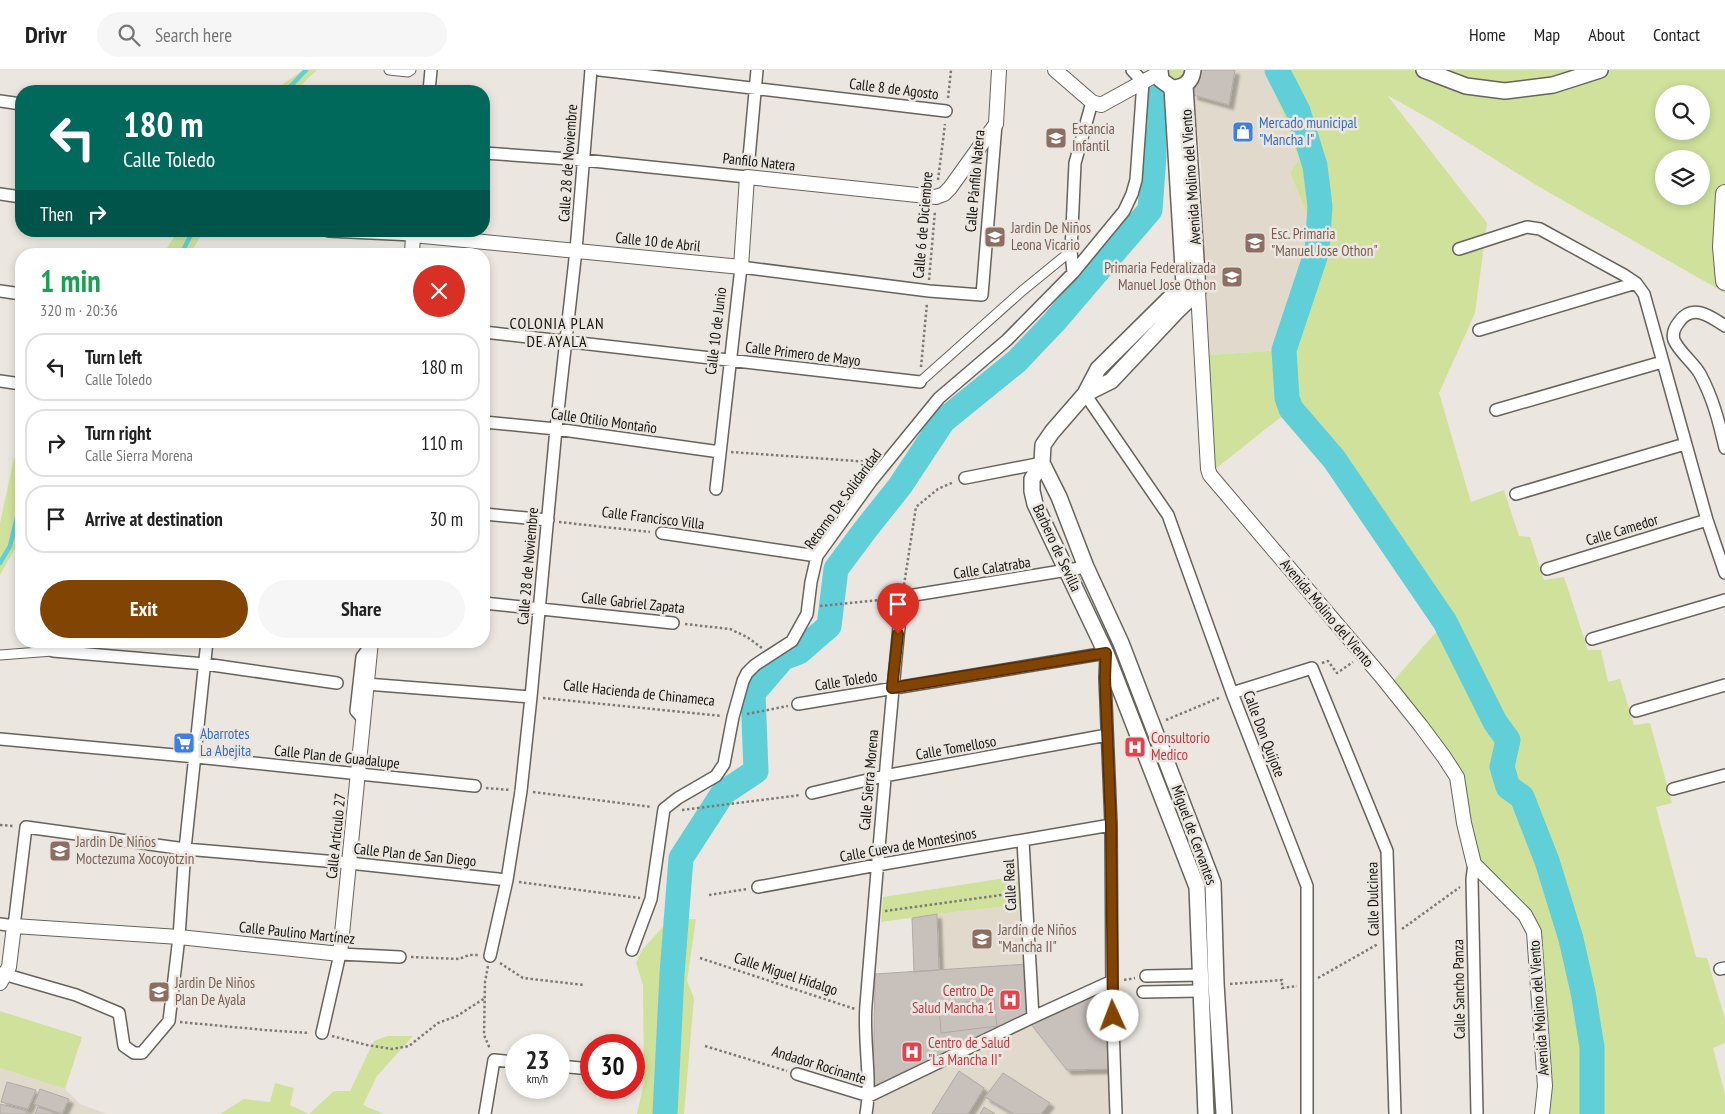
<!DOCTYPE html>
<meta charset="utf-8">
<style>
body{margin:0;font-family:"PT Sans Narrow",sans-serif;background:#f6f6f6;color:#222;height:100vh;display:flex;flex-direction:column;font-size:19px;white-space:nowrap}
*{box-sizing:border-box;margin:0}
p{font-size:16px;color:#767676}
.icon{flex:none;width:28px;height:28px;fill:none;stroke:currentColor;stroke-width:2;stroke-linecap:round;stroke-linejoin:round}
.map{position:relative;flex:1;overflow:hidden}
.sheet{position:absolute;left:15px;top:178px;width:475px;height:400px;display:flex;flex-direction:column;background:#fff;border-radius:20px;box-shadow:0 2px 8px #0003}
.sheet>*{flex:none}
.hud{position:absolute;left:15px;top:15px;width:475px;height:152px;border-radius:20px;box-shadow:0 2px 8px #0003;background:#00695c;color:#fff;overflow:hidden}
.buttons{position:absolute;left:1655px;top:15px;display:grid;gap:10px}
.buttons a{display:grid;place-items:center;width:55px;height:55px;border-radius:50%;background:#fff;box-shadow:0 2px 8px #0003;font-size:25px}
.speed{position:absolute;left:505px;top:964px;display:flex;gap:10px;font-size:25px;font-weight:700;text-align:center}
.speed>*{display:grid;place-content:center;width:65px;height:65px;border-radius:50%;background:#fff;box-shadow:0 2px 8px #0003;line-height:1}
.speed small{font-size:12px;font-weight:400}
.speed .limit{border:8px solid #d22;background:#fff;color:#111}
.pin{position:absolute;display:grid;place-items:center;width:42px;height:42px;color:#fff;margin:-51px -21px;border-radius:50% 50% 50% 0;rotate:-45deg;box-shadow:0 0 5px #0007}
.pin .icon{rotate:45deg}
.me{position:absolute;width:55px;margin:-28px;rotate:358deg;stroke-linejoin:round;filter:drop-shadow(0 0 4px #0008)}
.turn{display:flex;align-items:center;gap:18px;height:105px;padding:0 25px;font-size:22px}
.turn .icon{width:65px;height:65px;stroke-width:2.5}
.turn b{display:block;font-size:35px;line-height:42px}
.then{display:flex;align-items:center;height:48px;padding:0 25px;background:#0003;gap:10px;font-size:19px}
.round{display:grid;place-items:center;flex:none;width:52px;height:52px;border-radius:26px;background:#f6f6f6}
.summary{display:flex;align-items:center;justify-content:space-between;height:85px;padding:0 25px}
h1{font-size:30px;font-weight:800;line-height:38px;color:#1e9e55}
.button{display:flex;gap:10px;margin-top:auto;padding:10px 25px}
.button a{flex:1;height:58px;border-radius:30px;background:#824402;color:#fff;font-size:20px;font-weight:800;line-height:58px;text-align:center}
.button a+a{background:#f6f6f6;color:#222}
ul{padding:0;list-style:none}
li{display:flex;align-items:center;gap:15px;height:68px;margin:0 10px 8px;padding:0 15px;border:2px solid #e0e0e0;border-radius:20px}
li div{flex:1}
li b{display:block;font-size:19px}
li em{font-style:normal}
header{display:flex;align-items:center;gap:30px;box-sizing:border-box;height:70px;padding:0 25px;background:#fff;border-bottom:1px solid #e0e0e0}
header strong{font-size:24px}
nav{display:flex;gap:28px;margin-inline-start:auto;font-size:18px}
.search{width:350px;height:45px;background:#f6f6f6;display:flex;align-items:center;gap:12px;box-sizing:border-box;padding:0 18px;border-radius:28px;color:#767676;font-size:19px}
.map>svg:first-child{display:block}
.built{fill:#e1d9cc}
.green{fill:#d0e19c;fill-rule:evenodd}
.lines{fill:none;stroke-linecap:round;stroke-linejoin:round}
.stream{stroke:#61cfd7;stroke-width:4.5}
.river{stroke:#61cfd7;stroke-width:25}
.building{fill:#c7c0bb;stroke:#b0aaa5;filter:url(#shadow)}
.pedestrian-casing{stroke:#66635d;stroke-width:11}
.minor-casing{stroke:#66635d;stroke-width:14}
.tertiary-casing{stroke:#66635d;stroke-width:16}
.secondary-casing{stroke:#66635d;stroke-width:18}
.primary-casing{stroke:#66635d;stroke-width:20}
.path{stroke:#7c7a75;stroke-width:2.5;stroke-dasharray:2.5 2.5;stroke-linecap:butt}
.pedestrian{stroke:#fff;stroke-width:9}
.minor{stroke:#fff;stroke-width:11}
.tertiary{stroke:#fff;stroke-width:14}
.secondary{stroke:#fff;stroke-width:15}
.primary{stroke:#fff;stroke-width:18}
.route-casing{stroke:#542c01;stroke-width:12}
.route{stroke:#824402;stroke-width:9}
.labels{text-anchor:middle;stroke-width:5;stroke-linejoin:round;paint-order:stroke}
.street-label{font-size:15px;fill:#13120f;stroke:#ebe7e0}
.shop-label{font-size:15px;fill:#366cbe;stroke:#ebe7e0;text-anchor:start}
.education-label{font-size:15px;fill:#785e54;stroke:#ebe7e0;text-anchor:start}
.health-label{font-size:15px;fill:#be3a42;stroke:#ebe7e0;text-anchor:start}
.neighbourhood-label{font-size:16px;letter-spacing:1px;fill:#13120f;stroke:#ebe7e0}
</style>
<header>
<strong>Drivr</strong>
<div class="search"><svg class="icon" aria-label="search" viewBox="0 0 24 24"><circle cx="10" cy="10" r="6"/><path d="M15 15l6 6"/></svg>Search here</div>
<nav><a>Home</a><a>Map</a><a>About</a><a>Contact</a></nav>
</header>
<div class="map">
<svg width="1725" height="1044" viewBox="0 0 1725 1044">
<defs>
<filter id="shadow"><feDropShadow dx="4.5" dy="4.5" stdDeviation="1" flood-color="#0004"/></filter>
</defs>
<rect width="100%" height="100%" fill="#ebe7e0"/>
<!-- built -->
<path class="built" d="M1235,0h31l33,89 -9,14 17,41 -3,59 -20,77 -76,5 -7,-191 -8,-69 36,10z
M1026,834l2,60 -89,6 -2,-56z
M1031,954l36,45h42l1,45h-237l2,-14z
M0,998l65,21 15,15 27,10h-107z"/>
<!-- green -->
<path class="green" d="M303,0h14l-22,21h-22z
M1162,0h28l-17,16z
M1266,0h459v223l-189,-108 -101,-63 -48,-27 100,128 -12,90 -36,80 32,109 33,-12 15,46 11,1 14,43 20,-3 24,73h13l7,32 12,-3 14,46 16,-2 22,80 -16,4 40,150 11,1 18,61v24l-12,5 12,46v20h-175l2,-36 -7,-35 -8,-118 -58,-67 -18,-89 -67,-89 51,-58 -108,-160 -46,-53 -77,61 -6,-115 76,-5 20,-77 3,-59 -17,-41 9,-14zM1664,24h37v37h-37zM1664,89h37v37h-37z
M178,161h26l-14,23h-27z
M21,386v82l-21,37v-52l14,-65z
M1025,805l1,29 -89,10 -56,8 2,-25z
M696,849l-9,62 7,17 -10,116h-47l7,-32 -1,-97 -7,-22 6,-13 27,-30z
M0,941l82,26 -17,52 -65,-21z
M387,966h26l-36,40 -14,29 21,9h-164l24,-15 26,3 5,-19 19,5 -4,17 19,9 25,-23h16l24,-50z"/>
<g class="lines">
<!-- stream -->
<path class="stream" d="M286,21l20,-21
M181,184l12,-23
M0,493l10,-17 11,-45"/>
<!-- river -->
<path class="river" d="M1277,0l21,41 17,55 5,40 -3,45 -33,99 3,48 4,11 43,50 111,163 50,100 13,18 -6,27 6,20 14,10 25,64 24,78 12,53 9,55v67
M665,1044l7,-140 9,-116 42,-65 33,-22 -3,-78 30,-35 16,-6 30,-26 7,-57 29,-39 35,-44 43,-65 74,-60 37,-39 96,-112 4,-54 -1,-69"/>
</g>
<!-- building -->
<path class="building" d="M1198,0h37l-6,35 -36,-10z
M937,844l2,56 -25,2 -2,-54z
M1028,894v49l-155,78 2,-117z
M1107,918l2,81 -42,1 -36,-46z
M978,920h15l4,36 -56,7 -2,-29 41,-3z
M959,1001l25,17 -16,26h-36z
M1003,1003l47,30 -9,11h-27l-29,-17z
M7,1012l29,8 -8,19 -27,-7z
M40,1019l29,10 -7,15 -28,-10z
M0,1034l27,7 -1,3h-26z
M38,1037l20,7h-23z
M984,1037l11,7h-15z"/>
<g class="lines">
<!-- pedestrian casing -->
<g class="pedestrian-casing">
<path id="pedestrian" d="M389,0l19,2 3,-2
M920,312l102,-91 49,-40
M0,585l53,-4"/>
</g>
<!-- minor casing -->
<g class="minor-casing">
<path id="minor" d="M600,0l346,41
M429,21l2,-21
M0,31l21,3
M484,83l99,7 164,17
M749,88l8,-88
M0,124l21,3
M329,161l84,4 1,-4
M1459,179l68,-22 13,2 84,46 12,8 8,11 63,226 18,53
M1073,203l-2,-22 4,-88 17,-61
M0,221l21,3
M1725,256c-15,-10 -33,-23 -46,-4 -4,5 -7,12 -5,18 5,12 20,23 26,34 13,24 19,48 25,74
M1479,260l157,-47
M484,262l436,50
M0,311l21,3
M1085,324l83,121 64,178 75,193v228
M1496,340l166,-48
M484,352l72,7 164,23
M965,408l77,-15
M716,419l25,-222 188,24 53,4 14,-171
M1516,424l169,-50
M484,444l64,6
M662,463l155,23
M1547,499l160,-49
M484,533l189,20
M1592,569l133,-39
M53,581l152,13 132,19
M366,614l165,13
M1232,623l80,-25 75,183 8,263
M798,634l308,-51 -1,25 6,147 1,171 4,118
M1636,641l89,-26
M363,649l-7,-8 6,-54 9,-12
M0,669l196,18 279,29
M1673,719l52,-14
M812,723l72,-17 223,-41
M1023,771l10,176
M1474,794l-2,15 5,235
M758,817l119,-22 234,-40
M0,854l14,2 12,-99 159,22 164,14 158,17
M632,880l19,-51 13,-90 14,-11 38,-22 8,-12 9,-47 10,-36 4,-8 8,-8 37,-24 15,-27 4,-32 6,-26 55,-76 67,-82 68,-58 66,-67 51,-62 8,-17 4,-14 7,-98 -11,-12
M490,886l17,-76 14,-89 10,-94 25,-268 20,-179 15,-180
M1720,899l5,-1
M0,903l76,22 43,18 5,33 10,7h8l27,-32 10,-84 6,-88 22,-208
M1146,906l54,-1
M1143,922l57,-1
M322,963l18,-79 60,3
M559,996l32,3
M797,1004l72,22 164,-79 79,-36
M485,1044l9,-54 22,2
M866,1044c6,-36 -3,-73 0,-109 11,-136 22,-272 36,-408l184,-30"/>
</g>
<!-- tertiary casing -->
<g class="tertiary-casing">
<path id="tertiary" d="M1055,0l37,32 9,3 58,-32
M412,184l1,-19 328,32 6,-90 189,20 8,-3 6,-6 46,-64 3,-54
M1190,217l8,4 10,178 2,6 171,201 40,50 23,31 13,20 7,46 10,41 51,51 9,17 11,154 -3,28
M0,913l9,-16 5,-41 165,11 161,17 31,-313"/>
</g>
<!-- secondary casing -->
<g class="secondary-casing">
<path id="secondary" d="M1160,0l1,10 11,8c12,0 20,-6 21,-18
M1424,0l42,16 39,5 48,-6 47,-15
M1172,18l12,196 -86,85 -13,25 -33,38 -9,13 -1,18 -10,16v12l3,13 71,149 91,234 9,227
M1085,324l26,-13 65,-69 22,-21 -13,-205
M1042,393l17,34 27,70 35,76 92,240 3,100 8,131"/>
</g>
<!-- primary casing -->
<g class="primary-casing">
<path id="primary" d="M1725,124l-3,53 3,34"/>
</g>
<!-- path -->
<path class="path" d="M948,28l3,-28
M938,110l7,-56
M929,210l6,-69
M921,297l6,-64
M731,382l139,10
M559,452l91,10
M904,515l12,-78 22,-18 16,-7
M820,536l69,-7
M685,554l45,5 17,8 15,11
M1322,593l6,-2 9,12 16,-11
M543,628l178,18
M747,644l41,-8
M1166,650l55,-23
M486,718l24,2
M533,722l119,15
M682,740l119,-15
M0,755l14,1
M519,812l121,16
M709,825l38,-6
M885,841l131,-18
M1402,859l58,-42
M411,887l48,2 10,-4h10
M700,888l155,51
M500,893l23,15 61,7
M488,896l-3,16 -1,53 6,14
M1318,908l60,-34
M1124,910l11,-2
M1230,914l52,-4v8l15,-2
M180,952l85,8 44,3
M332,966l35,9 25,4 17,-3 29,-23 19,-7 28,-18
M705,976l82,25"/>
<!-- pedestrian -->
<use href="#pedestrian" class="pedestrian"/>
<!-- minor -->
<use href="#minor" class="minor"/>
<!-- tertiary -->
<use href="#tertiary" class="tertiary"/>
<!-- secondary -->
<use href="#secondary" class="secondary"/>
<!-- primary -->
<use href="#primary" class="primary"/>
</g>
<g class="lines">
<!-- route casing -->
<g class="route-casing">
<path id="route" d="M898,564l-6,54 214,-35 -1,25 6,147 2,191"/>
</g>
<!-- route -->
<use href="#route" class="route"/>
</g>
<!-- icons -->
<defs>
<g id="shop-square" transform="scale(1.125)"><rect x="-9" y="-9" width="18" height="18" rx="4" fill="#3f7fe0" stroke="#ebe7e0"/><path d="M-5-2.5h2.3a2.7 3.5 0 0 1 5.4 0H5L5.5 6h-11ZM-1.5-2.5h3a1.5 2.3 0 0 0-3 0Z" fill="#fff"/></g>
<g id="school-square" transform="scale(1.125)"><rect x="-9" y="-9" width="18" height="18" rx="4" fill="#8d6e63" stroke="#ebe7e0"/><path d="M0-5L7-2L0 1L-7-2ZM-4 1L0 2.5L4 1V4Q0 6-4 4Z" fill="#fff"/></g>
<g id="supermarket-square" transform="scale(1.125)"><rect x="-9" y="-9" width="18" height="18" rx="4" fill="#3f7fe0" stroke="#ebe7e0"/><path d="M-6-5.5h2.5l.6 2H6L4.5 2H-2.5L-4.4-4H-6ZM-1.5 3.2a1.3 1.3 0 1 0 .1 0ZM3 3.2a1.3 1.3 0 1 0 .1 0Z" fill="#fff"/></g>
<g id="hospital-square" transform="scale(1.125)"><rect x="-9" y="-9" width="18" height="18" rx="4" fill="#e0444e" stroke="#ebe7e0"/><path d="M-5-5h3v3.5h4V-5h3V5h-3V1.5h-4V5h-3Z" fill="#fff"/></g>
</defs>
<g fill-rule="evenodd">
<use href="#shop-square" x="1243" y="62"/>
<use href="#school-square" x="1056" y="68"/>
<use href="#school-square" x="995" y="167"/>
<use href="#school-square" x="1255" y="173"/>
<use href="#school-square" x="1232" y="207"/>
<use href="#supermarket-square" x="184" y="673"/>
<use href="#hospital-square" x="1135" y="677"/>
<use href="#school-square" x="60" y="781"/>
<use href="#school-square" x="982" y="869"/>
<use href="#school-square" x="159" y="922"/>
<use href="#hospital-square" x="1010" y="930"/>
<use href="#hospital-square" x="912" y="982"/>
</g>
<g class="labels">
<!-- street labels -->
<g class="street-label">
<text transform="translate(894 19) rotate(7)" y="5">Calle 8 de Agosto</text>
<text transform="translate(759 92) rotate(6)" y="5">Panfilo Natera</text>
<text transform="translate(568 93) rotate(-86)" y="5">Calle 28 de Noviembre</text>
<text transform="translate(1191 107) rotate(-94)" y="5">Avenida Molino del Viento</text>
<text transform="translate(975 111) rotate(-85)" y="5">Calle Pánfilo Natera</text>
<text transform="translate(923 155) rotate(-85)" y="5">Calle 6 de Diciembre</text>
<text transform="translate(658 172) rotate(6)" y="5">Calle 10 de Abril</text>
<text transform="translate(716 261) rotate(-83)" y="5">Calle 10 de Junio</text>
<text transform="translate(803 284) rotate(7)" y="5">Calle Primero de Mayo</text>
<text transform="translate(604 351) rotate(8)" y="5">Calle Otilio Montaño</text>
<text transform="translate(843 429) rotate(-54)" y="5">Retorno De Solidaridad</text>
<text transform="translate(653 448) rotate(7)" y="5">Calle Francisco Villa</text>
<text transform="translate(1622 460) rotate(-17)" y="5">Calle Camedor</text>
<text transform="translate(1057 478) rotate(65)" y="5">Barbero de Sevilla</text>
<text transform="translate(528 496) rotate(-85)" y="5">Calle 28 de Noviembre</text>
<text transform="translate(992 498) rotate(-9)" y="5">Calle Calatraba</text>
<text transform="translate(633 533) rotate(6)" y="5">Calle Gabriel Zapata</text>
<text transform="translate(1327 543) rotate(50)" y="5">Avenida Molino del Viento</text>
<text transform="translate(846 611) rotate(-9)" y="5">Calle Toledo</text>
<text transform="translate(639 623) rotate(6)" y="5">Calle Hacienda de Chinameca</text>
<text transform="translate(1264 664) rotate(69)" y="5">Calle Don Quijote</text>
<text transform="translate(956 678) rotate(-10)" y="5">Calle Tomelloso</text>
<text transform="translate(337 687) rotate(6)" y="5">Calle Plan de Guadalupe</text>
<text transform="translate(869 710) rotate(-85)" y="5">Calle Sierra Morena</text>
<text transform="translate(1194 765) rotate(70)" y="5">Miguel de Cervantes</text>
<text transform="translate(336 766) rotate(-84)" y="5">Calle Artículo 27</text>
<text transform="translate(908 775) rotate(-10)" y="5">Calle Cueva de Montesinos</text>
<text transform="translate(415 785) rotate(6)" y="5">Calle Plan de San Diego</text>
<text transform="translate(1010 815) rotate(-93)" y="5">Calle Real</text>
<text transform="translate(1373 829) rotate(-91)" y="5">Calle Dulcinea</text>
<text transform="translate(297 863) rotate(6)" y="5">Calle Paulino Martínez</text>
<text transform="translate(786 904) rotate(18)" y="5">Calle Miguel Hidalgo</text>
<text transform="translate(1459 919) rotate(-91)" y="5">Calle Sancho Panza</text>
<text transform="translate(1539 938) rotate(-94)" y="5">Avenida Molino del Viento</text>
<text transform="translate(819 995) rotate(17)" y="5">Andador Rocinante</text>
</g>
<!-- shop labels -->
<g class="shop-label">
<text x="1259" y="58">Mercado municipal<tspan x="1259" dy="17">"Mancha I"</tspan></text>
<text x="200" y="669">Abarrotes<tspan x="200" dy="17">La Abejita</tspan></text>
</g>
<!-- education labels -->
<g class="education-label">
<text x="1072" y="64">Estancia<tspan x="1072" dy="17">Infantil</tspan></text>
<text x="1011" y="163">Jardin De Niños<tspan x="1011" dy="17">Leona Vicario</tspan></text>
<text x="1271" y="169">Esc. Primaria<tspan x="1271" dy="17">"Manuel Jose Othon"</tspan></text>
<text x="1216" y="203" text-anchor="end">Primaria Federalizada<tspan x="1216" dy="17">Manuel Jose Othon</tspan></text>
<text x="76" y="777">Jardin De Niños<tspan x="76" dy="17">Moctezuma Xocoyotzin</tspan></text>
<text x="998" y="865">Jardín de Niños<tspan x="998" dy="17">"Mancha II"</tspan></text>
<text x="175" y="918">Jardin De Niños<tspan x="175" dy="17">Plan De Ayala</tspan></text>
</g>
<!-- health labels -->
<g class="health-label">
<text x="1151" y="673">Consultorio<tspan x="1151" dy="17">Medico</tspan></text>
<text x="994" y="926" text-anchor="end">Centro De<tspan x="994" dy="17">Salud Mancha 1</tspan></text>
<text x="928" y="978">Centro de Salud<tspan x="928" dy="17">"La Mancha II"</tspan></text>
</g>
<!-- neighbourhood labels -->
<g class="neighbourhood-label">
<text x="557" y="259">COLONIA PLAN<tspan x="557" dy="18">DE AYALA</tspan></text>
</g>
</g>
</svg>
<div class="buttons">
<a><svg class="icon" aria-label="search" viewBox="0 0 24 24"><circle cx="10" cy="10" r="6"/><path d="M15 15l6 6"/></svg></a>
<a><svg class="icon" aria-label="layers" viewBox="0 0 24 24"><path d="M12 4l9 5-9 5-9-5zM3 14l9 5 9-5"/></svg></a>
</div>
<div class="speed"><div>23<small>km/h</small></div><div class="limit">30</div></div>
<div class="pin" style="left:898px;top:564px;background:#d93025"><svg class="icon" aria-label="arrive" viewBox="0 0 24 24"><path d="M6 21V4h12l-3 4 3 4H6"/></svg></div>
<svg class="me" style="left:1113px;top:946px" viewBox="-20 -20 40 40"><circle r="19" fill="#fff"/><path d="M0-13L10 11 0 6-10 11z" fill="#824402"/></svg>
<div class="hud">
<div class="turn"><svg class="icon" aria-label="left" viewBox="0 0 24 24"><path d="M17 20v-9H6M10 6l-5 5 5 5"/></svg><div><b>180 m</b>Calle Toledo</div></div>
<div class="then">Then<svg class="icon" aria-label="right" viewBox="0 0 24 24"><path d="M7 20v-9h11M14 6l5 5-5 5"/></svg></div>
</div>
<section class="sheet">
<div class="summary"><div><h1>1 min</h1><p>320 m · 20:36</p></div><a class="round" style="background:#d93025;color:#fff"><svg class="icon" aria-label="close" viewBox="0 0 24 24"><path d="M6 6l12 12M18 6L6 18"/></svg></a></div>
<ul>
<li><svg class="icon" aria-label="left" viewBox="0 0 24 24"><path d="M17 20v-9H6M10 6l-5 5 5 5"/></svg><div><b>Turn left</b><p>Calle Toledo</p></div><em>180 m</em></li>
<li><svg class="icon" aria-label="right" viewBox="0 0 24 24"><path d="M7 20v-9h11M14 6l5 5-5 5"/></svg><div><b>Turn right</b><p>Calle Sierra Morena</p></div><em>110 m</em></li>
<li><svg class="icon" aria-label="arrive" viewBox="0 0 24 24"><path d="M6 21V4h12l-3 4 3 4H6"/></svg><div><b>Arrive at destination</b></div><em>30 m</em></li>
</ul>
<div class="button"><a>Exit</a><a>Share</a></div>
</section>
</div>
